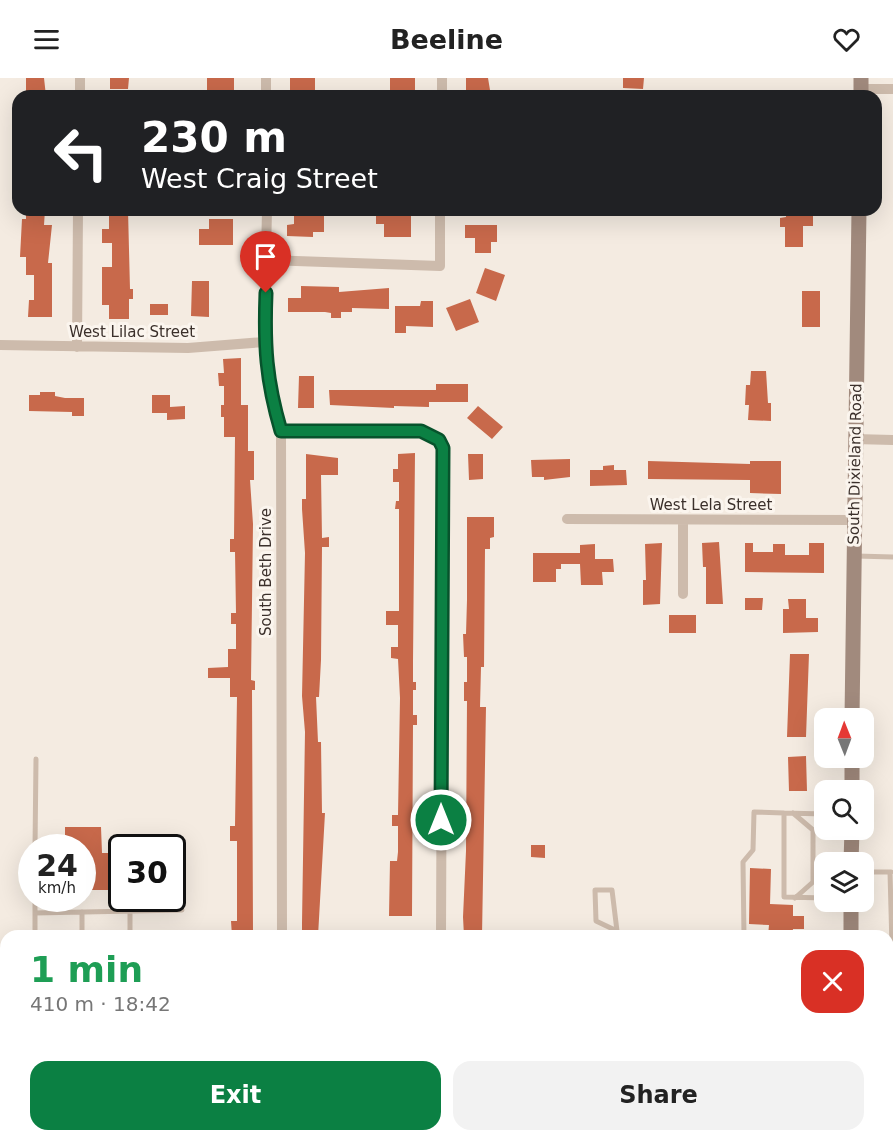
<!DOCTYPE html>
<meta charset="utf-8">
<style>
body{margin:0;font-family:"DejaVu Sans",sans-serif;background:#f2f2f2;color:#222;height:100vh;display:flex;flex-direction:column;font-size:22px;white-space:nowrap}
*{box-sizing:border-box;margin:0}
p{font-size:20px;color:#767676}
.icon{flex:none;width:33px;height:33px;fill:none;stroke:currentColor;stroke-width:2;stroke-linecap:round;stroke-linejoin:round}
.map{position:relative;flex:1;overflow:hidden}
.panel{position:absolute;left:0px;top:852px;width:894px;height:212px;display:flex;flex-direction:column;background:#fff;border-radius:18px 18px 0 0;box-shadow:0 6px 24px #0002}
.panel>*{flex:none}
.top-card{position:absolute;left:12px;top:12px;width:870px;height:126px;border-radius:18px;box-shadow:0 6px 24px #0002;background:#202124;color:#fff;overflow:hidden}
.needle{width:39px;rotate:359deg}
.controls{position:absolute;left:814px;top:630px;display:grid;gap:12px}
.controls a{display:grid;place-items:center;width:60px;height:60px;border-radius:12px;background:#fff;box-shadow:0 6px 24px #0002;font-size:30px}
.speed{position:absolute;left:18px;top:756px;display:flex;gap:12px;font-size:30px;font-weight:700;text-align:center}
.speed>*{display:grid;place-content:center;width:78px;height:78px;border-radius:50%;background:#fff;box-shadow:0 6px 24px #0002;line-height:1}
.speed small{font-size:15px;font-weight:400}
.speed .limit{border:3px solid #111;border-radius:9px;background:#fff;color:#111}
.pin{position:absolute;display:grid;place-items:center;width:51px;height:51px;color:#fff;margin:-62px -26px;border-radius:50% 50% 50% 0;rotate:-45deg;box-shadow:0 0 6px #0007}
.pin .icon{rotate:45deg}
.me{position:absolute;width:66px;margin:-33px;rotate:0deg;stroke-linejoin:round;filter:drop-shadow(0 0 4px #0008)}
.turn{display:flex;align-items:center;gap:21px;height:126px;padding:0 30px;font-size:27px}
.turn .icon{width:78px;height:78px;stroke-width:2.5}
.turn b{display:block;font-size:42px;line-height:51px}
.round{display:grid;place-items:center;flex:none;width:63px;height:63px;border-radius:18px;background:#f2f2f2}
.head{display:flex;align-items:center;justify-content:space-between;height:102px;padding:0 30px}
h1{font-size:36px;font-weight:800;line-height:45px;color:#1e9e55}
.cta{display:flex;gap:12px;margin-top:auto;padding:12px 30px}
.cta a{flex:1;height:69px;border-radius:18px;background:#0b8043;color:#fff;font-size:24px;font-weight:800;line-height:69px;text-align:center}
.cta a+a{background:#f2f2f2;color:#222}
header{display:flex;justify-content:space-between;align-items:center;height:78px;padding:0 30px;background:#fff;font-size:27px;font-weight:800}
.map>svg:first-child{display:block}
.green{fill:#b8c4a0}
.building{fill:#c8694b}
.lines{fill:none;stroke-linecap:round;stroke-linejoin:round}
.service{stroke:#cdbbac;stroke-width:5}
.minor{stroke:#cdbbac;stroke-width:10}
.tertiary{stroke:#cdbbac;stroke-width:14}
.secondary{stroke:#a18a7d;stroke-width:15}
.route-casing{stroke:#07532c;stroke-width:15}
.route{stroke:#0b8043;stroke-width:10}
.labels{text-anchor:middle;stroke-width:6;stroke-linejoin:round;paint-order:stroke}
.street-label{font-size:15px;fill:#3b302b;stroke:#fbf5ee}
</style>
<header><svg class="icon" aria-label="menu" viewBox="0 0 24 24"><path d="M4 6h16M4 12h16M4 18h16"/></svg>Beeline<svg class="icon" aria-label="heart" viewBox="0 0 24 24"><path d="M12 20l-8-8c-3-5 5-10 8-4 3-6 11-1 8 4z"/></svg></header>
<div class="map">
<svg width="893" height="1063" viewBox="0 0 893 1063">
<rect width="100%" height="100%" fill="#f4ebe1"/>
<!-- green -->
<path class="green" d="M888,962h5v101h-28v-5h23z"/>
<!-- building -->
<path class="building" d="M26,0h18l2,18h-20z
M110,0h19l-1,11h-18z
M207,0h27v13h-4v5h-23z
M290,0h25v13h-25z
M390,0h25v16h-25z
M466,0h22l3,18h-25z
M623,0h21l-1,11 -20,-1z
M26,132h19l-1,15h8l-4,38h4v54h-24l1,-17h5v-25h-8v-18h-6l2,-38h4z
M109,132h19l2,79h3v10h-4v20h-20v-14h-7v-38h10v-24h-10v-14h7z
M294,132l30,2v20h-11v5l-26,-1v-11l7,-1z
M786,132h27v16h-10v21h-18v-20h-5v-9l6,-1z
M376,134h35v25h-27v-13h-8z
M209,141h24v26h-34v-16h10z
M465,147h32v17h-6v11h-16v-15h-10z
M485,190l20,7 -9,26 -20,-8z
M192,203h17v36l-18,-1z
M301,208l38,1v5l50,-4v21l-37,-1v4h-11v6h-10v-5l-6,-1h-37v-14h13z
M802,213h18v36h-18z
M470,221l9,23 -23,9 -10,-23z
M421,223h12v26l-27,-1v7h-11v-27h25z
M150,226h18v11h-18z
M241,280v47h7v46h6v29h-4l3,44 -2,156 4,1v9h-3l1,243h-5v3h-16l-1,-15h6v-80h-7v-15h5l2,-129h-7v-19h-22v-10l20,-1v-18h8v-25h-5v-11h5l-1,-61h-5v-13h4l1,-102h-11v-20h-3v-12h3v-19h-5l-1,-13h6l-1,-14z
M751,293h15l2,32h3v18l-23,-1 1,-15h-4l1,-20h4z
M299,298h15v32h-16z
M436,306h32v18h-39v5l-35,-1v2l-64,-3 -1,-15h107z
M40,314h15v4l10,2h19v18h-12v-4l-43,-1v-16h11z
M152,317h18v12l15,-1v13l-18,1v-7h-15z
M478,328l25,21 -11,12 -25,-21z
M415,375l-2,209v20h3v8h-3v25h4v10h-4l-1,191h-23l1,-55h7l1,-9v-26h-6v-11h6l2,-117 -2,-39 -7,-1v-11h7v-22h-12v-14h13v-102h-4l1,-8h3v-19h-6v-13h5v-15z
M306,376l32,4v17h-17l1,63 7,-1v10h-7l-1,113 -2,37h-3l2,45h3l1,71h3l-7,123h-16v-13l3,-191 -3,-36 3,-143 -3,-44v-10h4z
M468,376h15v25l-14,1z
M570,381v18l-26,3v-3h-12l-1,-17z
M648,383l102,3v-3h31v33l-31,-1v-13l-102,-1z
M614,387v5h12l1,15 -37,1v-16h13v-4z
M467,439h27v20l-4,1v11h-5l-1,118h-3l-1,40h6l-4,229h-18l-1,-19 3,-66 1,-150h-3v-19h3v-25h-3l-1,-23h3l1,-34z
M719,464l4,62h-17v-37h-3l-1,-24z
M662,465l-2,61 -17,1v-25h3l-1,-36z
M745,465h8v9h20v-8h12v11h24v-12h15v30l-79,-1z
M595,466v15h18l1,13h-12l1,13h-22l-1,-21h-19v5h-5v13h-23v-29h47v-8z
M745,520h18l-1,12h-17z
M788,521h18v19h12v14l-35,1v-24h6z
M669,537h27v18h-27z
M790,576h19l-3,83h-19z
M806,678l1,35h-18l-1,-34z
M65,749h36l1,26h11v16h6v21h-37v-42h-17z
M531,767h14v13l-14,-1z
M750,790l21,1 -1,35 23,1v11h11v13h-11l-1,7h-24l1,-11 -20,-1z"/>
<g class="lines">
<!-- service -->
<path class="service" d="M856,478l37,1
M793,735l20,17v52l-18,16
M825,736l-41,-1v84l41,1
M35,770l1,-89
M864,794h27
M890,794l3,113
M35,820v38
M35,835l147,-3
M617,853l-21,-10 -1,-31h17l5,41v5
M82,858v-24
M130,858v-25
M744,858l-1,-74 10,-12 1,-38 30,1
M0,1058l4,5
M79,1063l5,-5
M355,1063v-5"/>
<!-- minor -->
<path class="minor" d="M266,0v18
M861,11h32
M80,18v-18
M442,18v-18
M267,132l-3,132 8,59 9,30 1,505
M267,182l173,6v-56
M0,267l188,3 76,-6
M77,269l1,-137
M281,353h140l18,9 4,9 -2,487
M854,361l39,1
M567,441l287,1
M683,443v73
M56,1058l9,5
M17,1063l10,-5"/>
<!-- tertiary -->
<path class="tertiary" d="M195,1063v-5"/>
<!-- secondary -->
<path class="secondary" d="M861,18v-18
M852,640l7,-508
M852,712v-32
M851,784l1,-32
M851,858v-34
M0,932l6,1
M888,944h5
M852,1058v5"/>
</g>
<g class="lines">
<!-- route casing -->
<g class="route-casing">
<path id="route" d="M266,215c-2,52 0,87 15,138h140l18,9 4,8 -2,372"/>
</g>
<!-- route -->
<use href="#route" class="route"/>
</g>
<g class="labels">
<!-- street labels -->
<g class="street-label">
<text x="132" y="259">West Lilac Street</text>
<text transform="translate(855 386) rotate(-89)" y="5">South Dixieland Road</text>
<text x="711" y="432">West Lela Street</text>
<text transform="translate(266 494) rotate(-90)" y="5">South Beth Drive</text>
</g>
</g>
</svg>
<div class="controls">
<a><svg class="needle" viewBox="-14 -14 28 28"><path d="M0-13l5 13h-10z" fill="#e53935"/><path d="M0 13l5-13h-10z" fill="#767676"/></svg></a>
<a><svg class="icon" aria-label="search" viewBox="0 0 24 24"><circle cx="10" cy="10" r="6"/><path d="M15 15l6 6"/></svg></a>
<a><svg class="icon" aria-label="layers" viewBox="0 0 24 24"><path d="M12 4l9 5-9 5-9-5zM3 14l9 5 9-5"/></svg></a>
</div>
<div class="speed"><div>24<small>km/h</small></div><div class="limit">30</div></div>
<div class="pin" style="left:266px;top:215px;background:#d93025"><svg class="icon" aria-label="arrive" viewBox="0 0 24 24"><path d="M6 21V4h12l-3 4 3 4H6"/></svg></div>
<svg class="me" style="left:441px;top:742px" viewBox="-20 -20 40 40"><circle r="17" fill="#0b8043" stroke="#fff" stroke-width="3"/><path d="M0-11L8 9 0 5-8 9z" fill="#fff"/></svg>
<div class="top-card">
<div class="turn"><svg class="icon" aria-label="left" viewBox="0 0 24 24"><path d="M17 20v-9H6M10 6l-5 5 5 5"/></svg><div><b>230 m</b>West Craig Street</div></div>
</div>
<section class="panel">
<div class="head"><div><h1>1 min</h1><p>410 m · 18:42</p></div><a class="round" style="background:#d93025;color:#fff"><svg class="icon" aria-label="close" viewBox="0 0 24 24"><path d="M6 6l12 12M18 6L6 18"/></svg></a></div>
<div class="cta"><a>Exit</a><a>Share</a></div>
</section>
</div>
